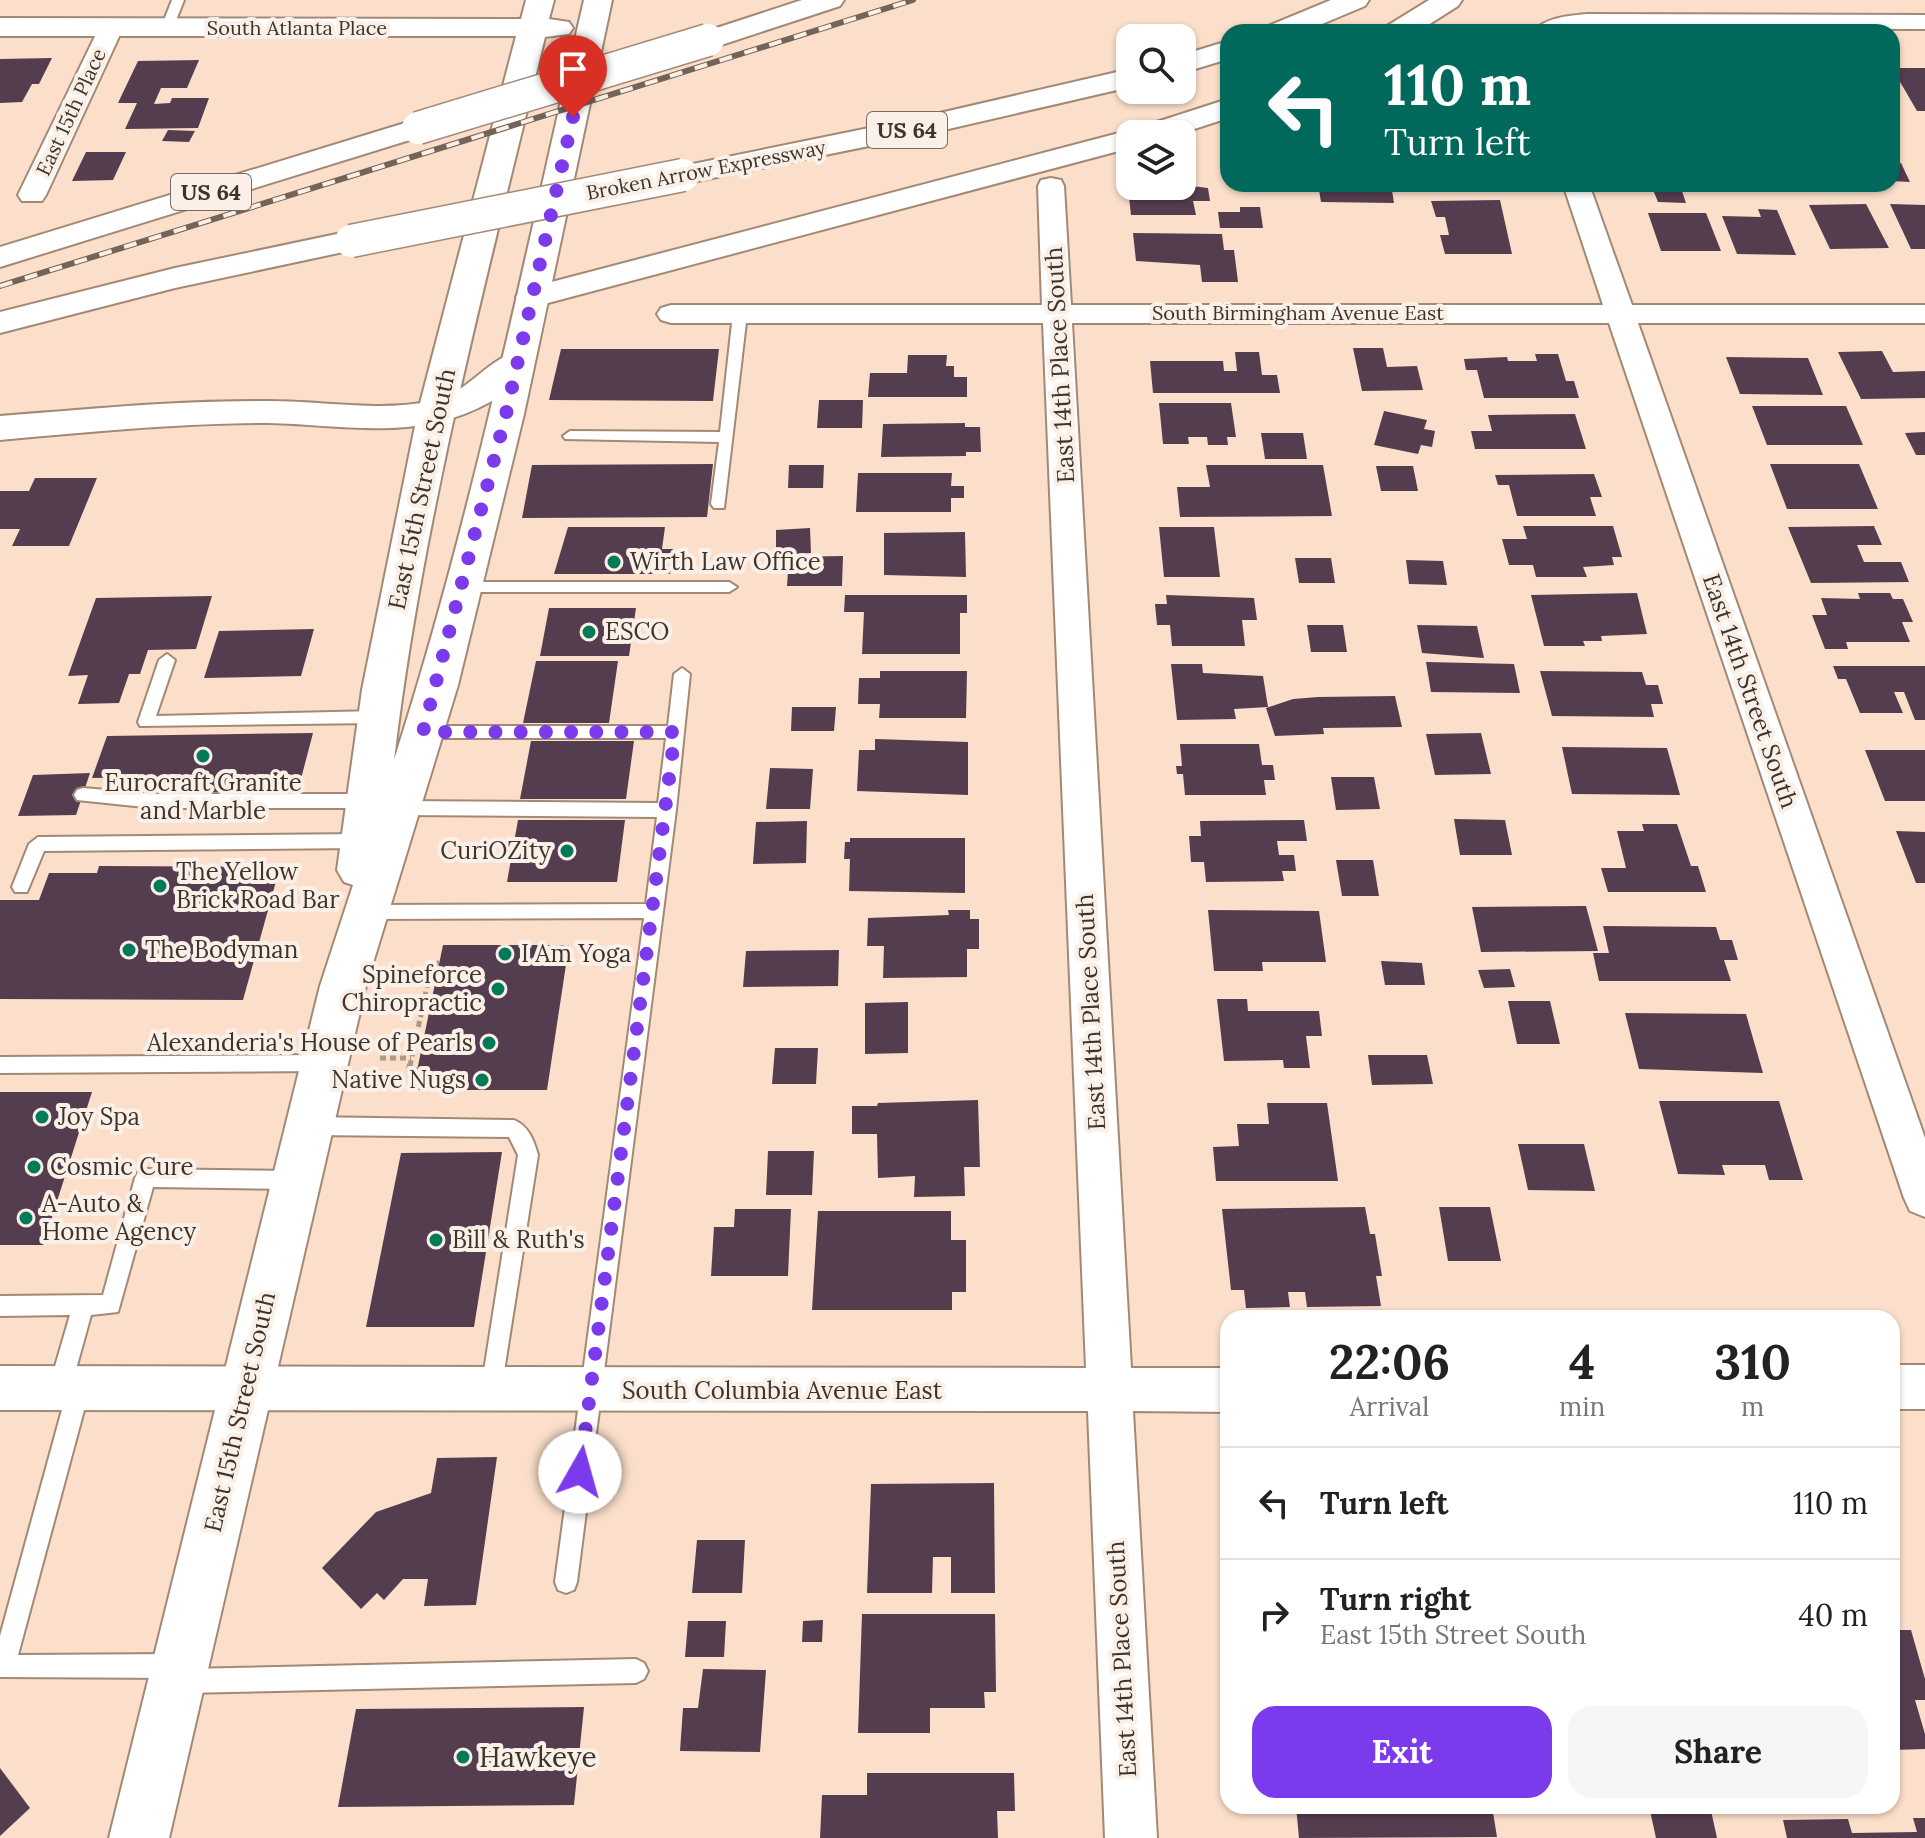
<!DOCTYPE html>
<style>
body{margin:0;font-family:Lora,serif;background:#f6f6f6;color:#222;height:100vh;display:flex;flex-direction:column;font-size:30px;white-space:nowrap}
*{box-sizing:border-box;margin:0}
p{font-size:26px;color:#767676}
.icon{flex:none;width:44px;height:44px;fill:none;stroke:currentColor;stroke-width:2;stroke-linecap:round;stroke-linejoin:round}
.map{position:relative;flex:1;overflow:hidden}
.drawer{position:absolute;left:1220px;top:1310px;width:680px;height:504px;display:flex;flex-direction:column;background:#fff;border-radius:24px;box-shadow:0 2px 6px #0004}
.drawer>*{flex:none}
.top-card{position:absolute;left:1220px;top:24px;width:680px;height:168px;border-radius:24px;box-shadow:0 2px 6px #0004;background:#00695c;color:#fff;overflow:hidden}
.fabs{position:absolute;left:1116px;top:24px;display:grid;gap:16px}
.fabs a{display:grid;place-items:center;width:80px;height:80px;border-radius:16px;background:#fff;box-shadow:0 2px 6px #0004;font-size:40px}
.pin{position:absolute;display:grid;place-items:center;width:68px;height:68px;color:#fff;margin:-82px -34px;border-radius:50% 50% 50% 0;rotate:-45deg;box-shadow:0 0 8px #0007}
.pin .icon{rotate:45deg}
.me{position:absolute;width:88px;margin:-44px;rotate:7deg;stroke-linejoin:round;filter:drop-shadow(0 0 6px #0008)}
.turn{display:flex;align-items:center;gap:28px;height:168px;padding:0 32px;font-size:36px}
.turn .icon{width:104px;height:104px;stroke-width:2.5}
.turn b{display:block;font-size:56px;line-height:68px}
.eta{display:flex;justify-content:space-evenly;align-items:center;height:136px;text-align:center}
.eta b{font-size:48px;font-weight:800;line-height:56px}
.cta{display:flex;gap:16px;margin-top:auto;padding:16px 32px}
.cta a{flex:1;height:92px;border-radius:24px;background:#7c3aed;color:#fff;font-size:32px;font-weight:800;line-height:92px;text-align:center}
.cta a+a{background:#f6f6f6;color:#222}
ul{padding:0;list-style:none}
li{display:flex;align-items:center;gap:24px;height:112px;padding:0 32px;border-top:2px solid #e0e0e0}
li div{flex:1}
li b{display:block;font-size:30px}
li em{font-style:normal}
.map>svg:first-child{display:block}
.building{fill:#543d4f}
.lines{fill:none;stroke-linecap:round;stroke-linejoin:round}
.lane-casing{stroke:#a38975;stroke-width:4}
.street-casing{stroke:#a38975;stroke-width:4}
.secondary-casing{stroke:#a38975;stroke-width:4}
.highway-casing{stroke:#a38975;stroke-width:4}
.path-far1{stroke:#ae9989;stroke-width:5;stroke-dasharray:6 4;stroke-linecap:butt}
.path{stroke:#ae9989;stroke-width:6;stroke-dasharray:7 5;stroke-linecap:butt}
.lane{fill:#fff;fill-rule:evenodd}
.street{fill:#fff;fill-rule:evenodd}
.secondary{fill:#fff;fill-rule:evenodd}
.highway{fill:#fff;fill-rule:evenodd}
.rail-casing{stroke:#736358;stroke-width:6}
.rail{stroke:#fbf0e7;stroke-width:4;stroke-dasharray:13;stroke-linecap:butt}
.highway-bridge-casing{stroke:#a38975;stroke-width:35;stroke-linecap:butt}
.highway-bridge{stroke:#fff;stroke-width:32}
.route{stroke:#7c3aed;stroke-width:14;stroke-dasharray:0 25.2}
.poi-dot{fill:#007a57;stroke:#fbf0e7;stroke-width:3}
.labels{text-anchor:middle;stroke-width:8;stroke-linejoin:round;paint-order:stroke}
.far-street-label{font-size:20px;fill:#3f342c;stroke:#fbf0e7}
.shield{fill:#fbf0e7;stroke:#776c64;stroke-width:2}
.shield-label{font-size:22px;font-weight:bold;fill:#3f342c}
.street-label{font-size:24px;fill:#3f342c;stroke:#fbf0e7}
.poi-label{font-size:24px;fill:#3f342c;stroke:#fbf0e7;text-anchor:start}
.near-poi-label{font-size:28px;fill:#3f342c;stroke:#fbf0e7;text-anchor:start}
</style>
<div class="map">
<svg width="1925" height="1838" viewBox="0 0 1925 1838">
<rect width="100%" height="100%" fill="#fbdfca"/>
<!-- building -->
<path class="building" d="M52,58l-13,26h-7l-10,18 -22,1v-44z
M199,60l-12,28h-26l-7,16 16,-1 2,-5h37l-11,30 -73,1 12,-26h-19l20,-42z
M1892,68h33v43h-8z
M168,130l27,1 -6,11 -27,-1z
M86,152h40l-13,28 -41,1z
M1892,162l9,1 9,19 -18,-1z
M1318,184h73l3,19 -73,-1z
M1651,185h29l6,18 -28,-1z
M1192,186l16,2 2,13h-17l3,14h-65l-3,-27z
M1500,200l12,54h-67l-5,-19h9l-4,-18h-9l-5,-16z
M1866,204l23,44 -59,1 -21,-44z
M1890,204l35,1v44h-14z
M1240,207h20l3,21h-43l-2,-16h22z
M1758,209l19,1 19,45 -59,-1 -15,-38 39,1z
M1648,213h58l15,38h-60z
M1133,233l89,1 2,16h10l4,32h-36l-2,-17 -64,-4z
M1353,348h30l4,19 30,-1 6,24 -61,1z
M561,349h158l-6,52 -164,-1z
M1882,351l11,21 32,-1v27l-64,1 -23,-47z
M1235,352h24l3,23h15l3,18h-127l-3,-32h73l1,10h13z
M1535,354h23l8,27h8l5,17h-95l-7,-28h-11l-2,-11 43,-2 1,4h29z
M908,355h39l-1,11h8v11h13v20h-99l2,-24h37z
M1726,357l82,1 15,37 -83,-1z
M819,400h44l-1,28h-45z
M1159,403h72l5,34h-9l1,8h-20l-1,-8h-19l1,7h-26z
M1752,406h94l17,39h-96z
M1384,411l43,9 -3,9 11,2 -3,16 -11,-2 -3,9 -44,-9z
M1575,414l11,35h-111l-4,-18h21l-4,-16z
M965,423v4h15l1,25h-15v4l-85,1 2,-33z
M1925,432v23h-9l-11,-22z
M1261,433h42l4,26h-42z
M713,464l-6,53 -185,1 10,-53z
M1770,464h89l19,45h-91z
M789,465h35l-1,23h-35z
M1206,465h117l9,51 -152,1 -3,-30h33z
M1376,466h37l5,25h-37z
M858,473h94l-1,13h13v12h-13v14h-95z
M1594,474l8,23h-12l6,19h-79l-8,-31h-11l-3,-10z
M35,478h62l-28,68h-57l8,-17h-20v-38h29z
M1523,526h90l9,31h-10l2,8 -31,2 4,10h-51l-3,-12h-24l-7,-26h25z
M1874,526l8,19h-25l7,17h37l8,20 -98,1 -23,-56z
M568,527h97l-3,22h11l-3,25h-116z
M1159,527h55l6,50h-56z
M810,528l1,25 -35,2v-25z
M965,532l1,45 -82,-2v-42z
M843,556l-1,30h-55l2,-29z
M1295,558h36l4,25h-36z
M1406,560l37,1 4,24 -38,-1z
M1637,593l10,41 -46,2 1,5h-19l2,5h-41l-13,-51z
M1858,593h32l3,6h10l10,23h-11l8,20h-64l2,7h-23l-13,-34h15l-6,-17 39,1z
M845,595h122v18h-7v41h-98l2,-42h-20z
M1166,595l88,3 3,22h-15l3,26h-73l-2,-21h-13l-2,-21h12z
M212,596l-16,53 -48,1 -8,24h-11l-10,29 -41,1 10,-29 -20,1 28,-78z
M549,608h87l-7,48h-89z
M1307,625h36l4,27h-36z
M1417,625l60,1 7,32 -62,-5z
M314,629l-13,47 -97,2 15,-47z
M536,661h82l-9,62h-86z
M1426,662l88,2 6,29 -89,-1z
M1171,664h31l1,9 60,3 5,31 -34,2 2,10 -59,1z
M1833,666h92v54h-10l-11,-28h-10l9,21h-43l-14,-34h-8z
M880,671h87l-1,47h-87l1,-14h-22l1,-26h21z
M1540,671l102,1 4,13h12l5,19h-12l3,13 -102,-1z
M1395,696l7,31 -79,1 1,6 -49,2 -9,-28 27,-9 25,-2z
M792,707h44l-2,24h-43z
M313,733l-16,61 -143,1 6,-18 -68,1 15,-42z
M1481,733l10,41 -56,1 -9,-41z
M875,739l93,3v53l-111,-4 2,-41h16z
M531,741h103l-8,58h-106z
M1180,744h79l3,21h11l2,15h-11l2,15h-81l-2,-21h-6l-1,-8h6z
M1562,747l105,1 13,47 -108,-1z
M1865,750h60v51h-40z
M770,768l43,1 -3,40h-44z
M90,773l-14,42 -58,1 15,-41z
M1331,777h43l6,32 -44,1z
M1454,819l51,1 7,35h-52z
M518,820h107l-8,62h-110z
M1304,820l3,21h-30l2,14h15l2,16h-14l2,10 -78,1 -2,-20h-13l-2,-26h12l-1,-15z
M807,821l-1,42 -53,1 3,-42z
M1642,824h35l14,42h7l8,26h-98l-7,-24h25l-9,-37h27z
M1896,831l29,1v51h-9z
M850,838h115v55l-116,-2 1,-32h-6l1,-17h5z
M1336,860h37l6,36h-37z
M99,866l181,1 -37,133 -243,-1v-99h39l10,-27h48z
M1586,906l12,45 -117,1 -9,-45z
M948,910h22v9h9v30h-12v28l-84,1 1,-32h-17l1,-28 81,-3z
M1208,910l111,1 7,51h-64l1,9h-49z
M1603,926l113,1 4,13h12l6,20h-14l7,21h-132l-6,-28h16z
M443,945h126l-22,145h-134z
M839,950l-1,36 -95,1 3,-36z
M1381,961l41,2 3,22h-40z
M1510,969l5,18 -31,1 -6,-18z
M1217,999h30l1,12h71l3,25h-16l4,32h-26l-1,-8 -59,1z
M1508,1001h42l10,43h-43z
M908,1002v51l-43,1v-51z
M1625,1013l121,1 17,59 -124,-4z
M775,1048h43l-2,36h-44z
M1368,1055h59l6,29 -61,1z
M0,1092h92l-49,153h-43z
M978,1100l2,67h-16l1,29 -51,1 1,-21 -37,2 -1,-44h-25v-28h25l1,-3z
M1659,1101h120l24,79h-34l-4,-15h-43l3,10 -47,-1z
M1267,1103h60l11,78h-122l-3,-34 26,-1 -2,-22h32z
M1518,1144h66l11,47 -67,-1z
M768,1151h46l-2,44h-46z
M502,1152l-28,175h-108l35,-174z
M1365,1207l5,27h5l7,42h-6l5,30 -74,1 -2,-15h-17l2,15 -44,1 -2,-18h-13l-9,-81z
M1439,1207h51l11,54h-53z
M735,1209h56l-3,67h-77l3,-49h20z
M818,1211h133v29h15v52h-14v18h-140z
M497,1457l-21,148 -52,1 4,-27h-25l-19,21 -7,-7 -16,16 -39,-41 54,-56 55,-19 6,-35z
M994,1483l1,110h-44v-36h-18l-1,36h-65l4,-109z
M697,1540h48l-3,53h-50z
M862,1614h133l1,78h-12l1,16h-55v25h-72z
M823,1620l-1,22h-20l1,-21z
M688,1621h38l-2,36h-39z
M1892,1630h19l14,49v21h-10l10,34v15l-33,1z
M703,1669l63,1 -6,82 -80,-1 3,-43h15z
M584,1707l-10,98 -236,2 18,-98z
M0,1768l30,40 -30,28z
M867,1773h147l1,38h-18l1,27h-178l2,-43h45z
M1296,1806h196l5,31 -198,1z
M1649,1806h61l7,32h-61z
M1913,1818h12v20h-138l-4,-18 65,-1 4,14 65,-1z"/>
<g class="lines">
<!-- lane casing -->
<g class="lane-casing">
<path id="lane" d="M172,0h12l-11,28 -6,3 -6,-3z
M740,310l7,4 -23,194h-10l-3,-4 8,-62 -154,-3 -2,-3 7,-5 150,1 13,-118z
M461,582h268l8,5 -8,5h-268l-8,-5z
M167,654l8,6 -19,56 222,-5 8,6 -8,6 -238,3 -2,-4 21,-62z
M682,668l8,6 -14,136 -99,772 -3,8 -8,3 -8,-3 -3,-8 89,-664 -277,1 -6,-2 -3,-5 3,-5 6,-2 279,-1 11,-87 -258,-2 -9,-7 9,-7 259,2 8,-65h-243l-8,-6 8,-6h245l6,-52z
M83,788l71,6h214l9,7 -9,7h-214l-77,-8 -3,-5 3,-5z
M362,834l9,7 -9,7 -318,3 -17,41h-12l-3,-5 17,-43 9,-7z
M322,1055l7,2 3,6 -3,6 -7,2 -322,2v-16z
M309,1117l205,3c15,6 20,21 24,35l-38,242 -8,3 -8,-3 -3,-7 37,-235 -9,-18 -200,-2 -7,-3 -3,-6 3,-6z
M145,1169l149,2 7,3 3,6 -3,6 -7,3 -141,-2 -35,125 -27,3 -18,65 6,-2 8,3 3,7 -72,267 157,-1 8,4 2,11 451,-10 8,4 4,8 -4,8 -8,4 -453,10 -8,-4 -2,-11 -173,-1v-41l66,-241 -6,2 -8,-3 -3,-7 21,-72 -70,1v-20l103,-1 32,-117 3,-6z"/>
</g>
<!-- street casing -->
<g class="street-casing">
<path id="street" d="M1587,14l338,1v14l-338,-1 -54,4c12,-15 36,-16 54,-18z
M111,21l9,2 3,5 -77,167 -4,6h-20l-4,-6 81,-167 3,-5z
M1051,178l10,2 3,6 7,119h532l-40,-121h26l43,121h293v18h-287l287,815v79l-15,-6 -6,-13 -295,-875h-537l59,1045h97v44l-95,-1 24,427h-52l-17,-427 -1088,-1v-44l1086,2 -43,-1045h-372l-10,-3 -4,-6 4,-6 10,-3h371l-4,-119 3,-6z
M1892,1365h33v44h-33z"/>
</g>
<!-- secondary casing -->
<g class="secondary-casing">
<path id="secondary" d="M526,0h28l-5,19 20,3 4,6 -4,6 -24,3c-58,239 -122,478 -151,723 80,-248 131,-506 190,-760h28l-88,414 -66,271 -92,301 -197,852h-60l211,-852 33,-101 -9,-3 -7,-12 25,-180 56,-279 98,-375h-516v-18l521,1z"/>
</g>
<!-- highway casing -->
<g class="highway-casing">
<path id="highway" d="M802,0h42l-4,6 -122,40 -10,3 -10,-3 -4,-6 4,-6z
M1331,0h38l-4,6 -62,26h-39l4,-6z
M1429,0h33l-4,6 -41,26h-34l4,-6z
M1228,41v18l-46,14v-18z
M1130,69v18l-212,49 -235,48 -11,-2 -5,-7 5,-7 11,-2 235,-48z
M1228,99v19l-49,16h-49v14l-597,159 -12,-3 -5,-7 5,-7 598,-157 17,-2 2,-3z
M418,119l11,3 4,6 -4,6 -429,133v-20z
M351,231l11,3 5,7 -5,7 -187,40 -175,45v-21l175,-44z
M517,352l12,3 5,8c-20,31 -61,51 -96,59 -56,13 -114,2 -170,1 -90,0 -179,9 -268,17v-24c89,-7 179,-16 269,-15 54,0 111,11 164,0 34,-7 53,-41 84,-49z"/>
</g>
<!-- path-far1 -->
<path class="path-far1" d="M380,1058h31
M410,1066l22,-103h7"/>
<!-- path -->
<path class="path" d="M410,1064l-1,6h8"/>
<!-- lane -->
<use href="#lane" class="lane"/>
<!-- street -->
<use href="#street" class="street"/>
<!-- secondary -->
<use href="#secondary" class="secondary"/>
<!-- highway -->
<use href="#highway" class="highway"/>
<!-- rail casing -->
<g class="rail-casing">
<path id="rail" d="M0,286l913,-286"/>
</g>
<!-- rail -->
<use href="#rail" class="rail"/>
<!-- highway-bridge casing -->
<g class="highway-bridge-casing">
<path id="highway-bridge" d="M418,128l290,-88
M351,241l332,-66"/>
</g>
<!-- highway-bridge -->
<use href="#highway-bridge" class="highway-bridge"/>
</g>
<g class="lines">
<!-- route -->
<path class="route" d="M573,117l-67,297 -83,318h252l-95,740"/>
</g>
<!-- markers -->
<g class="poi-dot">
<circle cx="614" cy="562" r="8"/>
<circle cx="589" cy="632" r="8"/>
<circle cx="203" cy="756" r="8"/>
<circle cx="567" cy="851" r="8"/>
<circle cx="160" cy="886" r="8"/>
<circle cx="129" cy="950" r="8"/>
<circle cx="505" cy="954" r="8"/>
<circle cx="498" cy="989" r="8"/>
<circle cx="489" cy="1043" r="8"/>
<circle cx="482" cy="1080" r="8"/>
<circle cx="42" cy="1117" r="8"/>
<circle cx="34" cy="1167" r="8"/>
<circle cx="26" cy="1218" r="8"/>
<circle cx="436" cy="1240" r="8"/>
<circle cx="463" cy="1757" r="8"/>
</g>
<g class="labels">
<!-- far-street labels -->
<g class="far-street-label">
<text x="297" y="35">South Atlanta Place</text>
<text transform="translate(71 112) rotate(-65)" y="7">East 15th Place</text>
<text transform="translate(706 170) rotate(-11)" y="7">Broken Arrow Expressway</text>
<text x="1298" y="320">South Birmingham Avenue East</text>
</g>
<!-- shield labels -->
<g class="shield">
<rect x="867" y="112" width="80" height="36" rx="6"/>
<rect x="171" y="174" width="80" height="36" rx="6"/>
</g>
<g class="shield-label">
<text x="907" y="138">US 64</text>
<text x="211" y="200">US 64</text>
</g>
<!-- street labels -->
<g class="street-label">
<text transform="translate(1060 365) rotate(-93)" y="8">East 14th Place South</text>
<text transform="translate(422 489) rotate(-78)" y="8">East 15th Street South</text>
<text transform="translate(1750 691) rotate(71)" y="8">East 14th Street South</text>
<text transform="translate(1091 1012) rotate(-93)" y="8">East 14th Place South</text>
<text x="782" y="1399">South Columbia Avenue East</text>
<text transform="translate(240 1412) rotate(-77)" y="8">East 15th Street South</text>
<text transform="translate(1122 1659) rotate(-93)" y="8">East 14th Place South</text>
</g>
<!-- poi labels -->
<g class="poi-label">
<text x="630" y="570">Wirth Law Office</text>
<text x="605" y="640">ESCO</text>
<text x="203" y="791" text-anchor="middle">Eurocraft Granite<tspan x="203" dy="28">and Marble</tspan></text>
<text x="551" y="859" text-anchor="end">CuriOZity</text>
<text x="176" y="880">The Yellow<tspan x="176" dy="28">Brick Road Bar</tspan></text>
<text x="145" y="958">The Bodyman</text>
<text x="521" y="962">I Am Yoga</text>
<text x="482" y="983" text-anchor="end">Spineforce<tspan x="482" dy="28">Chiropractic</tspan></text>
<text x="473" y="1051" text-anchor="end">Alexanderia's House of Pearls</text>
<text x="466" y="1088" text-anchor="end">Native Nugs</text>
<text x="58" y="1125">Joy Spa</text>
<text x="50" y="1175">Cosmic Cure</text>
<text x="42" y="1212">A-Auto &amp;<tspan x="42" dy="28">Home Agency</tspan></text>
<text x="452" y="1248">Bill &amp; Ruth's</text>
</g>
<!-- near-poi labels -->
<g class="near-poi-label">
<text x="479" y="1767">Hawkeye</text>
</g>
</g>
</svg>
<div class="fabs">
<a><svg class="icon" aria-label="search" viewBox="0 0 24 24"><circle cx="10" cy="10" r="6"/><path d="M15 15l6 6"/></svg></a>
<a><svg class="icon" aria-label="layers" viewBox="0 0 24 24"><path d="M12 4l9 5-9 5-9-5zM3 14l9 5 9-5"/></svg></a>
</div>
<div class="pin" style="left:573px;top:117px;background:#d93025"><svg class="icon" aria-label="arrive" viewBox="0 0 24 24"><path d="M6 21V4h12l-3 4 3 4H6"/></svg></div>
<svg class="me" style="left:580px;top:1472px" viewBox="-20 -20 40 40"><circle r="19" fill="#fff"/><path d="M0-13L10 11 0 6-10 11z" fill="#7c3aed"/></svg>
<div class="top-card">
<div class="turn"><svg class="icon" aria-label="left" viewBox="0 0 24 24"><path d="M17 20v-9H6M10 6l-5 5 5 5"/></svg><div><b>110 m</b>Turn left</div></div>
</div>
<section class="drawer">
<div class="eta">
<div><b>22:06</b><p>Arrival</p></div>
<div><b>4</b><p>min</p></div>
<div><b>310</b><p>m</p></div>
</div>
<ul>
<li><svg class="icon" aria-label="left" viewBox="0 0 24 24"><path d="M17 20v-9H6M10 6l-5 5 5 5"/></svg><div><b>Turn left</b></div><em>110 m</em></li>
<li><svg class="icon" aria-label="right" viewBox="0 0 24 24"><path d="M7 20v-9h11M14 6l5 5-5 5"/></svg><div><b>Turn right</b><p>East 15th Street South</p></div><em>40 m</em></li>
</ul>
<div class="cta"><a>Exit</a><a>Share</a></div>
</section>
</div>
